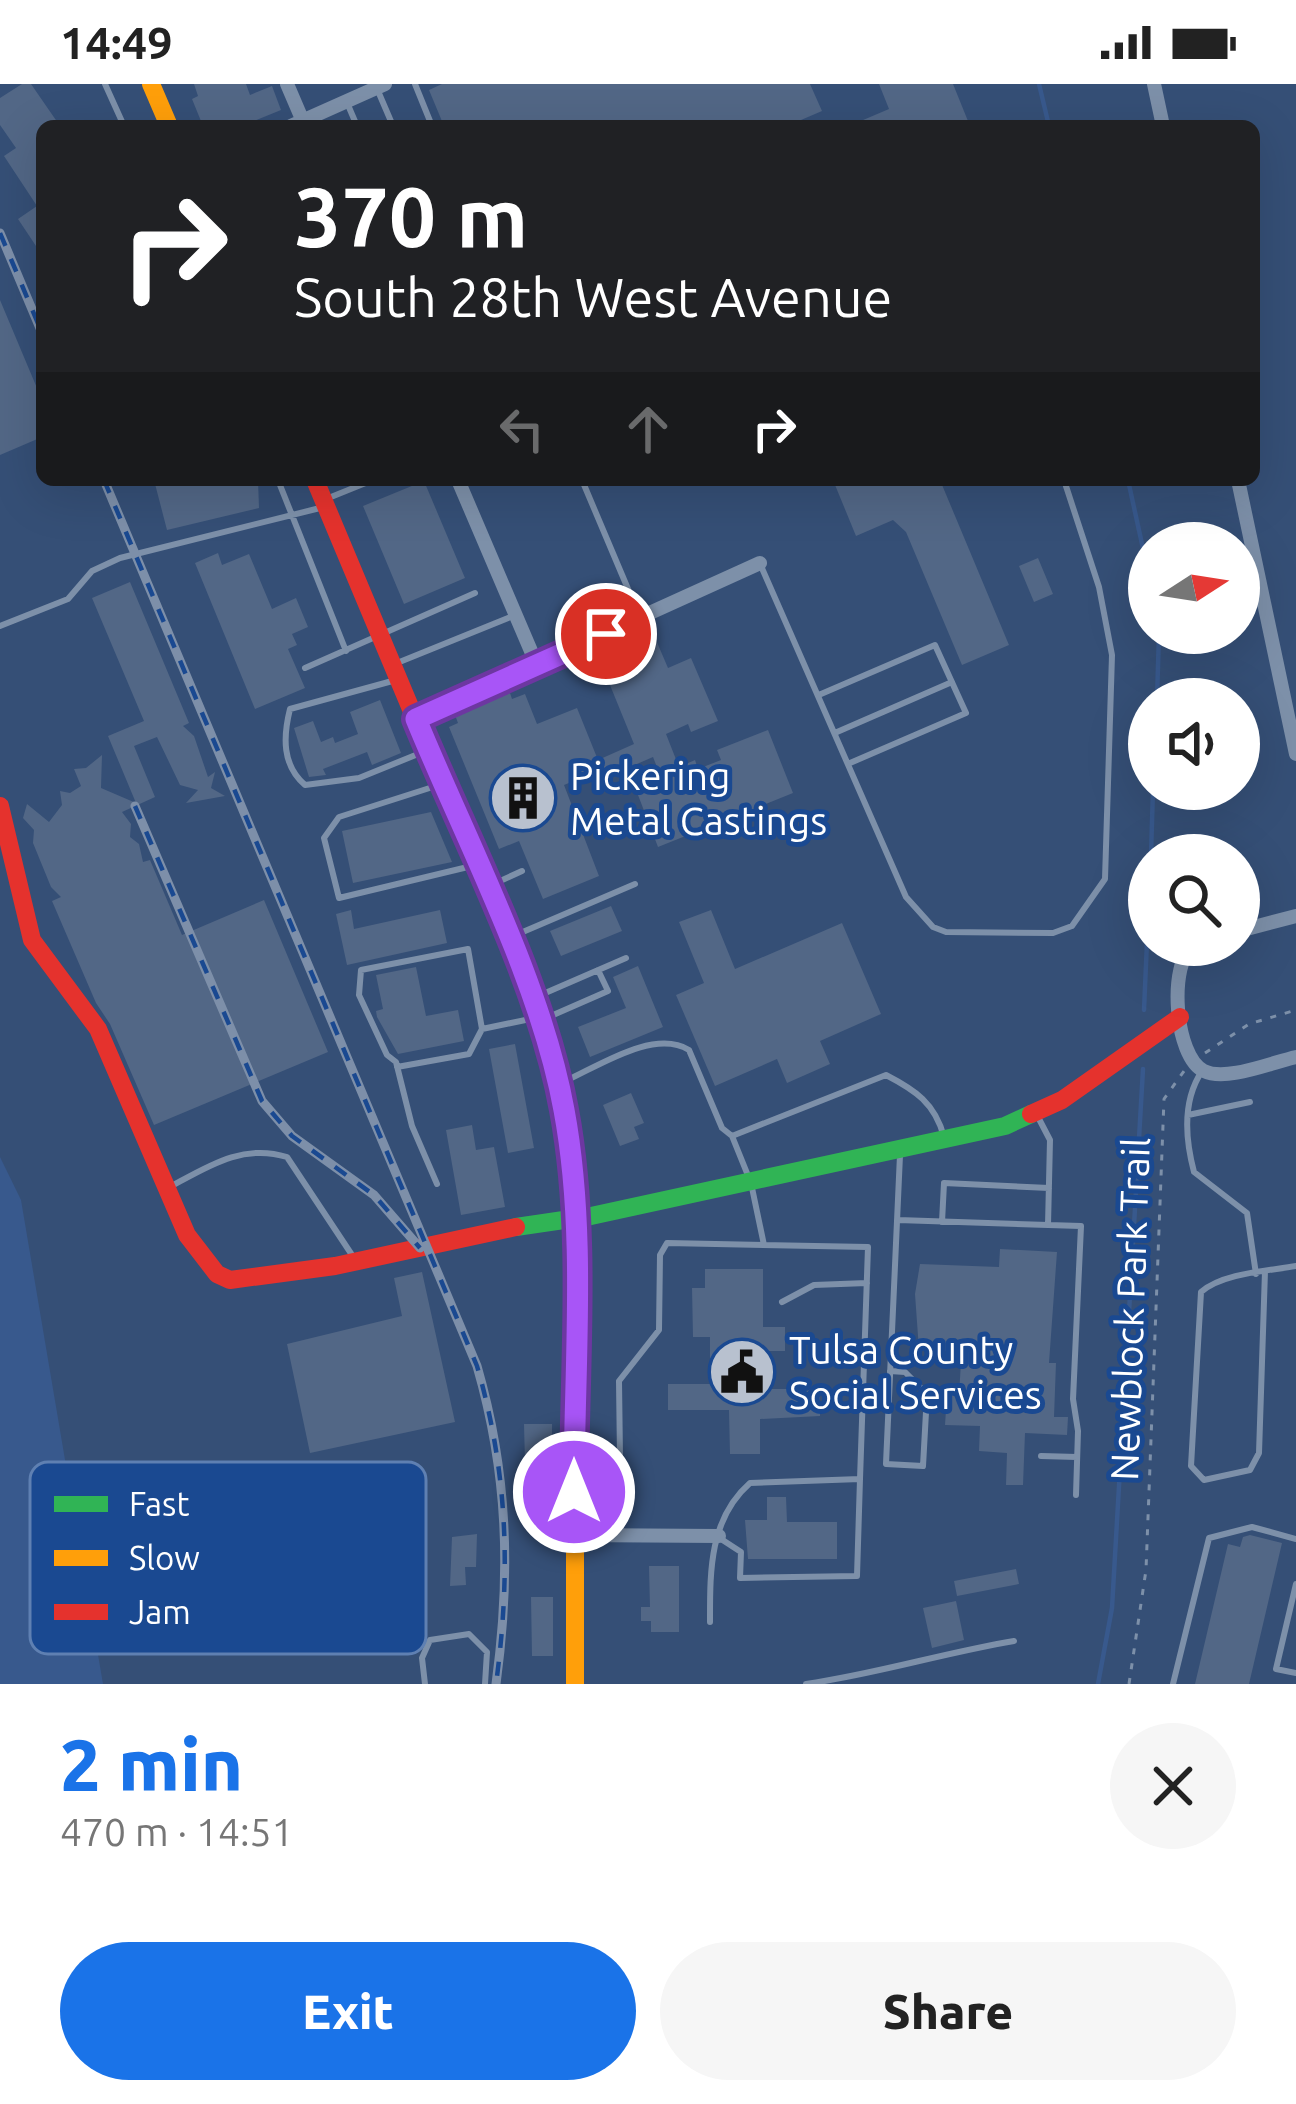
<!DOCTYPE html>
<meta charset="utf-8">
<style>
body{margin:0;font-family:Ubuntu,sans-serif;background:#f6f6f6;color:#222;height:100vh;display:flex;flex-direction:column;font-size:45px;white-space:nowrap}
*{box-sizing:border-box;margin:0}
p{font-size:39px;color:#767676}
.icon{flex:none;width:66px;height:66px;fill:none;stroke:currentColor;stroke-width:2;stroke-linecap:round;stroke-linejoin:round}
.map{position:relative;height:1600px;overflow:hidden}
.sheet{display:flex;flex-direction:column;background:#fff;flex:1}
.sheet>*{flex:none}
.guide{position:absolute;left:36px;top:36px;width:1224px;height:366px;border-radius:18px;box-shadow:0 12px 48px #0002;background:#202124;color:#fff;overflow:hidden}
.needle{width:78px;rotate:78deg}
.fabs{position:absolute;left:1128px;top:438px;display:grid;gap:24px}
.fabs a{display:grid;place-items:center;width:132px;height:132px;border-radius:50%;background:#fff;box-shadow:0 12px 48px #0002;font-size:60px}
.pin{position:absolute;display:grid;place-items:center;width:102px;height:102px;color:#fff;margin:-51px;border:6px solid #fff;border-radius:50%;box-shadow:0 3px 12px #0007}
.me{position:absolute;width:132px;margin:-66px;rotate:0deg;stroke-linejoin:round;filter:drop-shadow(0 0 9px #0008)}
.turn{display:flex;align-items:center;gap:42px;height:252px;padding:0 60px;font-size:54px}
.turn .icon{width:156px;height:156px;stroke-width:2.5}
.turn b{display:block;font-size:84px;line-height:102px}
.lanes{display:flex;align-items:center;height:114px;padding:0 60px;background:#0003;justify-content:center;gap:60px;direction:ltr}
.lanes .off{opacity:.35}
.round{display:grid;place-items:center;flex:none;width:126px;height:126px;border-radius:63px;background:#f6f6f6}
.head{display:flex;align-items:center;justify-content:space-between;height:204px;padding:0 60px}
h1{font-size:72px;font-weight:800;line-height:90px;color:#1a73e8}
.cta{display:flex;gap:24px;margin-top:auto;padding:24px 60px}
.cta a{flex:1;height:138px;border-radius:72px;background:#1a73e8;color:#fff;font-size:48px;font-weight:800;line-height:138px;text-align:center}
.cta a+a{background:#f6f6f6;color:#222}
.status{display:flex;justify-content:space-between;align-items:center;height:84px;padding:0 60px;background:#fff;direction:ltr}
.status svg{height:33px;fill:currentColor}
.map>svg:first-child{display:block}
.water{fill:#38598d}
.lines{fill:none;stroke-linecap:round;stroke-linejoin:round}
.stream{stroke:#38598d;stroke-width:4.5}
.building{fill:#526786}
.path{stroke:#7d90a9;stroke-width:3;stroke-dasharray:6 9;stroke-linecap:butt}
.lane{stroke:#7d90a9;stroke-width:6}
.street{stroke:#7d90a9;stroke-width:14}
.fast{stroke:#30b455;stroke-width:18}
.slow{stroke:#ff9f0a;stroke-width:18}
.jam{stroke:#e5322d;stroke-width:18}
.rail-casing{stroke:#7d8fa9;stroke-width:9}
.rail{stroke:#1a4991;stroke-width:4.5;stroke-dasharray:14;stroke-linecap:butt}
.route-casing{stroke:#6d37a1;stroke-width:30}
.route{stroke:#a855f7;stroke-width:21}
.labels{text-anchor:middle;stroke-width:10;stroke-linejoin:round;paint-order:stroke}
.poi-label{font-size:39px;fill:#fff;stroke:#1a4991;text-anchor:start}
.street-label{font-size:39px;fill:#fff;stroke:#1a4991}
.key{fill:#1a4991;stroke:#5f80b2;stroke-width:3}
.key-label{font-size:33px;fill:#fff}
</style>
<div class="status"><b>14:49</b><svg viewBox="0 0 49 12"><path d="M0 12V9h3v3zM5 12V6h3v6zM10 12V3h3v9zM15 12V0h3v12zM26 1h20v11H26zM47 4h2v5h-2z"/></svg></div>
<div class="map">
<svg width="1296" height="1600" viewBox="0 0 1296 1600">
<rect width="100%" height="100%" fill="#354f76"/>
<!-- water -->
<path class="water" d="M0,1073l21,43 82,484h-103z"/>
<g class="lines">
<!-- stream -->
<path class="stream" d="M1039,0l10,42
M1128,396l21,96
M1157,615l2,-66
M1151,771l2,-66
M1144,926l5,-114
M1098,1600l14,-76 31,-539"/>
</g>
<!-- building -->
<path class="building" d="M22,0h9l29,42h-18v129l-24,-36 19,-13 -33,-50 12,-8 -16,-23v-27z
M194,0h52l4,11 22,-9 9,24 -39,16h-39l-11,-27 6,-3z
M442,0h368l12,27 -35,15h-343l-15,-36z
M879,0h74l17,42h-121l40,-17z
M0,216l42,100v37l-42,18z
M154,396h104l1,28 -92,22z
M833,396h107l69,165 -47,20 -56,-133 -13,-12 -37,16z
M424,397l41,97 -61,26 -41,-98z
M218,469l4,12 27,-11 23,55 24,-11 12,29 -16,7 5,11 -9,4 17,39 -50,21 -60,-146z
M1038,474l15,36 -19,8 -15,-36z
M130,498l59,141 -6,3 11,10 14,41 7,-5 -4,16 14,8 -39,7 12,-13 -18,-5 -23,-48 -23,9 21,51 -33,15 9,12 -1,13 9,7 4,18 7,-2 32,75 82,-35 64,152 -174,73 -44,-101 -14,-21 -44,-102 9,-4 -10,-10 -18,-44 1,-13 -11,-12 4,-14 22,18 13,-17 -2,-14 10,2 11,-7 -7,-17 12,-1 16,-13 -1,33 35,15 -28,-67 36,-15 -52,-123z
M656,556l12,28 23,-10 27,63 -27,11 -3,-8 -22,10 13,33 16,-7 3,9 23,-9 -4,-10 51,-20 25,63 -135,54 -20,-52 26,-10 -11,-28 -23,10 5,10 -12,6 -8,-19 -51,21 35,91 -56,23 -24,-58 -20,8 -50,-122 9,-4 -3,-8 55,-22 2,6 13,-5 12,30 40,-16 21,52 36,-16 -33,-81z
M380,616l21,53 -29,12 -5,-13 -44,17 3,6 -17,2 -15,-49 19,-7 8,21 12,-5 2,6 23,-9 -8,-22z
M431,728l21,50 -99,21 -11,-52z
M611,822l11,25 -61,25 -11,-25z
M351,826l3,19 86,-19 7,33 -100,22 -11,-51z
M711,826l24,59 107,-46 39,91 -61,27 10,23 -43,19 -10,-24 -62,27 -39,-91 28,-12 -25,-61z
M638,882l25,61 -73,30 -12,-30 48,-19 -13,-31z
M416,883l10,49 32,-6 6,31 -66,13 -21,-37 -1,-6 7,-2 -7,-34z
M515,960l19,104 -26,5 -19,-104z
M631,1009l13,30 -10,4 5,12 -19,7 -17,-41z
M472,1041l4,25 18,-3 11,60 -44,8 -15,-85z
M1000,1165l57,3 -8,111h7l-2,54h14l-1,18 -42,-2 -2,52h-17l1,-32 -28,-2 1,-25 -35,-1 2,-30h12l2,-33h-10l1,-11 -33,-1 -4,-56 5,-30 79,3z
M705,1185h58v58h22v24h-22v38h57v27l-60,3v35h-30l-1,-44h-61v-26h53v-24h-11v-23h-17l-1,-49h13z
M422,1188l33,150 -145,31 -23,-109 115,-28 -8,-38z
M524,1340h28v40l-27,-1z
M767,1413h19l1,25h50v37h-89l-3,-39h22z
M477,1450l-1,33h-11l1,18 -16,1 2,-49z
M1250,1451l32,8 -33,141h-54l33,-140 12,3 3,-10z
M649,1482h30v66h-28v-11h-10v-14h9z
M1016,1485l3,15 -62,12 -3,-15z
M531,1513h22v59h-21z
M956,1517l8,39 -32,8 -9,-40z"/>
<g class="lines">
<!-- path -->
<path class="path" d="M1205,969l44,-29 47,-14
M1129,1600l17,-114 18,-471 20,-28"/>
<!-- lane -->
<path class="lane" d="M105,0l19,42
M415,0l17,42
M378,7l15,35
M348,21l9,21
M278,396l68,171
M582,396l57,135
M326,415l47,-19
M761,482l145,331 27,30 13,5 107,1 19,-7 33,-47 7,-224 -13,-68 -35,-107
M0,542l68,-27 24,-28 28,-13 204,-51
M397,579l116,-47
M305,584l170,-75
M396,596l-106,29c-7,28 -8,56 15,76l54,-7 64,-26
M821,610l114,-49 31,68 -116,50
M837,648l115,-50
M439,701l-100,32 -15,21 15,60 133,-32
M487,803l35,-16
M511,853l124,-53
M536,913l90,-39
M544,935l64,-28 -10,-21
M397,983l72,-13 13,-25
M1202,987c-20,30 -17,67 -8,101l53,41 9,61
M561,999c35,-15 92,-55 128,-33l33,78 10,8
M1188,1031l62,-13
M437,1100l-25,-58 -16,-64 -9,-7 -28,-60 2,-25 107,-21 14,80 53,-11
M168,1104c39,-21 74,-45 119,-31l67,101
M898,1136l150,5 2,-85 -12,-23
M942,1138l2,-39 105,5
M1048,1141l33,1 -8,173 5,32 -2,64
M764,1161l-13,-62 -19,-47 154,-61c29,15 49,28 58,62
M1265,1187l-6,182 -9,17 -46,10 -13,-14 10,-174c22,-19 67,-21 95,-26
M782,1218l32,-17 53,-2
M890,1287l15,1 22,22 -4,72 -37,-2c4,-103 9,-206 14,-309
M1041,1372l36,1
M621,1450l-2,-153 40,-51 1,-75 7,-12 201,4 -8,232
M1296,1500l-20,85 20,4
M710,1538c0,-50 -1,-103 40,-139l110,-4 -3,97 -117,2 1,-26 -20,-13
M425,1600l-3,-26 8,-18 39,-6 18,18 -2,32
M806,1600c70,-10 137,-31 208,-43
M1173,1600l36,-146 43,-11 44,12"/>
<!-- street -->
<path class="street" d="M287,0l18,42
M1154,0l9,42
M291,42l94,-42
M458,396l79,185
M1238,396l58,274
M416,635l344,-156
M1239,847l57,-15
M1194,861c-26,16 -20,112 10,126 22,11 69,-9 92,-14
M574,1451l145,1"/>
<!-- fast -->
<path class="fast" d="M516,1143l75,-11 414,-90 26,-12"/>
<!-- slow -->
<path class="slow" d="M151,0l18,42
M575,1392v208"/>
<!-- jam -->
<path class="jam" d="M315,396l215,513 34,115 10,109 1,259
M0,722l32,134 66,89 89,206 30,39 13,6 105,-14 181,-39
M1031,1030l31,-14 118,-83"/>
<!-- rail casing -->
<g class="rail-casing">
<path id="rail" d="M0,149l42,100
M104,396l373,886c31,107 34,207 19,318
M135,722l127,295 30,35 82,59 46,53"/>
</g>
<!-- rail -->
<use href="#rail" class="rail"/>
</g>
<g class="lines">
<!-- route casing -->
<g class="route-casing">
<path id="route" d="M574,1408c0,-125 13,-259 -10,-382 -23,-128 -98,-269 -148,-391l190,-85"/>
</g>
<!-- route -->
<use href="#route" class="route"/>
</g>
<!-- icons -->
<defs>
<g id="building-disc" transform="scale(3.45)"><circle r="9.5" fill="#b8c1cf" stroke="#1a4991"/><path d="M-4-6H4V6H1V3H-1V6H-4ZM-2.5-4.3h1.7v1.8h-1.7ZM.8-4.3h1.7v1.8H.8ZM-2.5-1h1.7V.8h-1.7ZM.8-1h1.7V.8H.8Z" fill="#111"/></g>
<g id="civic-disc" transform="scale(3.45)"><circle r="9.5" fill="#b8c1cf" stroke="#1a4991"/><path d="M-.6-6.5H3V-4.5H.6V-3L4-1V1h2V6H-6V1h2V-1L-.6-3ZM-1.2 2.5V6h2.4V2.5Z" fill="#111"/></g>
</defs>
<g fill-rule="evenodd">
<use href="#building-disc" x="523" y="714"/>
<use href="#civic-disc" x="742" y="1288"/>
</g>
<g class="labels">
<!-- poi labels -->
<g class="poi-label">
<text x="570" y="706">Pickering<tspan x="570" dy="45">Metal Castings</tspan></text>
<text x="789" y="1280">Tulsa County<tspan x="789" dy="45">Social Services</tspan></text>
</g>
<!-- street labels -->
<g class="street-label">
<text transform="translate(1130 1225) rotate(-88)" y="14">Newblock Park Trail</text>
</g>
</g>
<!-- legend -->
<rect x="30" y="1378" width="396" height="192" rx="18" class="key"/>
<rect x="54" y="1412" width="54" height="16" fill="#30b455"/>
<rect x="54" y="1466" width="54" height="16" fill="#ff9f0a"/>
<rect x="54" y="1520" width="54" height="16" fill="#e5322d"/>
<g class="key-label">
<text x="129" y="1432">Fast</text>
<text x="129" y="1486">Slow</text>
<text x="129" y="1540">Jam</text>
</g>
</svg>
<div class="fabs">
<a><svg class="needle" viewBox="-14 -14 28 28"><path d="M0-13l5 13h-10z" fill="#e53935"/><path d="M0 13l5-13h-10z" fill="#767676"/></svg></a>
<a><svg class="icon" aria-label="sound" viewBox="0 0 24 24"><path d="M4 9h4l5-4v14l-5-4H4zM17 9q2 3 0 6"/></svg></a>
<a><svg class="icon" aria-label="search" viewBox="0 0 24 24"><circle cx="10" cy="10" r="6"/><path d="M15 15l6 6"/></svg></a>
</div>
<div class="pin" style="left:606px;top:550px;background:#d93025"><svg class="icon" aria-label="arrive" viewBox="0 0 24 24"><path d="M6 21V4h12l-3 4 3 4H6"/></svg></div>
<svg class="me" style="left:574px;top:1408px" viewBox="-20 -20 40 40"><circle r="17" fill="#a855f7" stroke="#fff" stroke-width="3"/><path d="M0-11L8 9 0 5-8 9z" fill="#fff"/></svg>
<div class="guide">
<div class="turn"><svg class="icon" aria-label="right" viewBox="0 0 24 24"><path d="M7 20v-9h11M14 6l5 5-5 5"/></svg><div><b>370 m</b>South 28th West Avenue</div></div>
<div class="lanes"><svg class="icon off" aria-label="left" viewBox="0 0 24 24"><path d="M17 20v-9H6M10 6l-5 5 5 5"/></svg><svg class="icon off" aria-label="ahead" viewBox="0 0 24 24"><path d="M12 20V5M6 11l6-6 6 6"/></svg><svg class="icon" aria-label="right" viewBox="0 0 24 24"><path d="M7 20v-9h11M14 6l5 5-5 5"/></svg></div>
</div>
</div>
<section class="sheet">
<div class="head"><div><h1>2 min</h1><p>470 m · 14:51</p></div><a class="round"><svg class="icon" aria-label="close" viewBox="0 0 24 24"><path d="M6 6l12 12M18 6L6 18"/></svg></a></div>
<div class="cta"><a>Exit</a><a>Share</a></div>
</section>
